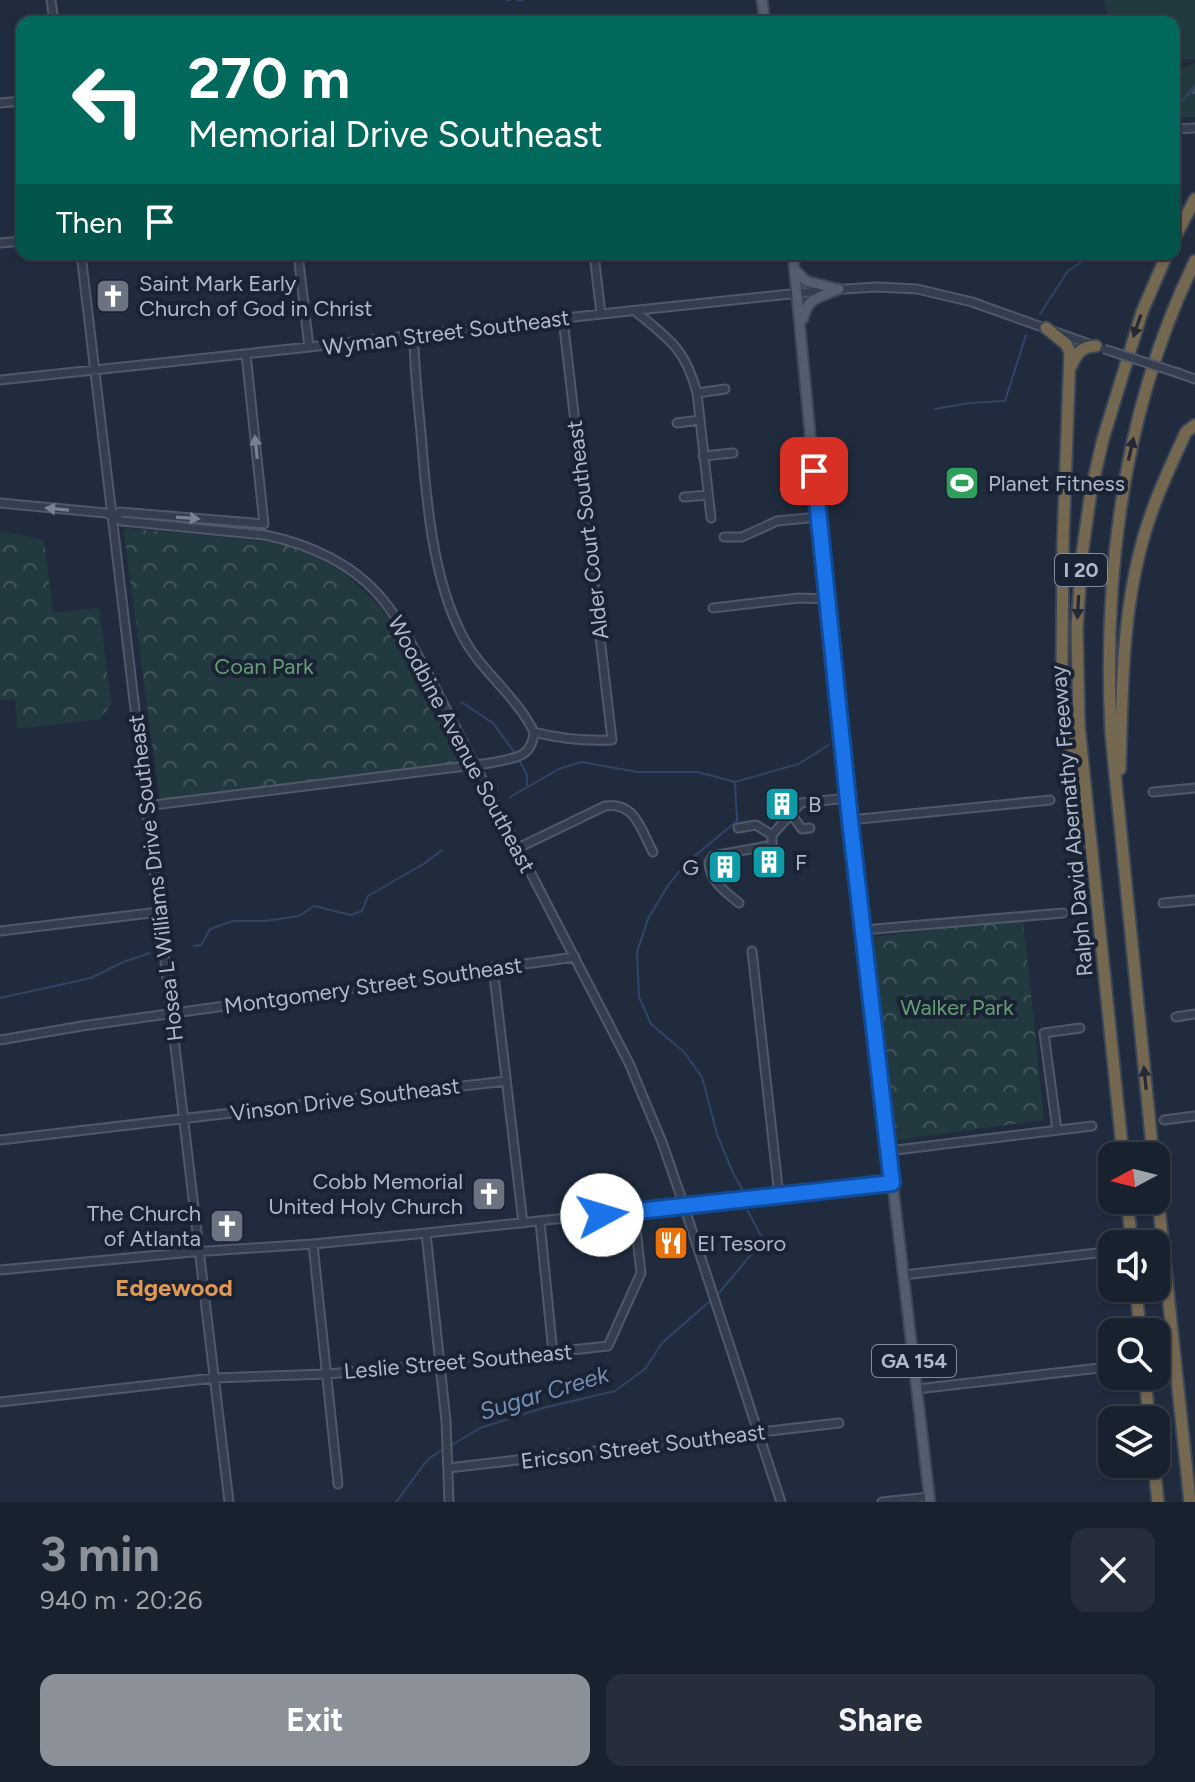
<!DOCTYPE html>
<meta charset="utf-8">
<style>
body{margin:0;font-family:Figtree,sans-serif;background:#252e3a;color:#f1f3f6;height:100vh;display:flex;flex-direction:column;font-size:30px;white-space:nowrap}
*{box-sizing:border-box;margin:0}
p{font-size:26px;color:#9fa3aa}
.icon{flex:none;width:44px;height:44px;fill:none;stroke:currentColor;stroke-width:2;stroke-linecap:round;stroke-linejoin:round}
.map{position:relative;height:1502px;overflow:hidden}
.drawer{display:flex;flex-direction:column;background:#18212e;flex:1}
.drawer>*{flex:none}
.hud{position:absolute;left:16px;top:16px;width:1164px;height:244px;border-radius:16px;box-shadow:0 2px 6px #0004,0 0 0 2px #363e4a;background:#00695c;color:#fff;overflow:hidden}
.needle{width:52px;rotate:263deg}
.tools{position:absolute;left:1098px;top:1142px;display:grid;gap:16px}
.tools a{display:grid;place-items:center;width:72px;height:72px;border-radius:16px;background:#18212e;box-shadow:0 2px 6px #0004,0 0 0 2px #363e4a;font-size:40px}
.pin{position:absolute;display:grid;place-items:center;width:68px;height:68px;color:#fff;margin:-34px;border-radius:16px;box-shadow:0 4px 12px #0006}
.me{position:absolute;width:88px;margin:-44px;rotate:84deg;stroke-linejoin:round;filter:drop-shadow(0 0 6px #0008)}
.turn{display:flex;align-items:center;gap:28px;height:168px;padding:0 40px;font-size:36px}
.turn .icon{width:104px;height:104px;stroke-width:2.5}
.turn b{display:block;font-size:56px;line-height:68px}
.then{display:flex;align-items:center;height:76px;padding:0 40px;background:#0003;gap:16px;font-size:30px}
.round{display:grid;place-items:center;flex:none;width:84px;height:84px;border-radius:16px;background:#252e3a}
.headline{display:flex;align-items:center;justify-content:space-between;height:136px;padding:0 40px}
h1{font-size:48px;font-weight:700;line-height:60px;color:#8c9099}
.button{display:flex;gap:16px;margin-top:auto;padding:16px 40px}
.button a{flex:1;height:92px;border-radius:16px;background:#8c9099;color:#fff;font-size:32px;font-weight:700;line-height:92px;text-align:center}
.button a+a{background:#252e3a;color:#f1f3f6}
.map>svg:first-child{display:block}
.green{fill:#223a3f}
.forest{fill:url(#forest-firs)}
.park{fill:url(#park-crowns)}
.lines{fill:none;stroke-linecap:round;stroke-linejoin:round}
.stream{stroke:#314465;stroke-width:2}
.minor-casing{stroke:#505969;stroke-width:11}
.major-casing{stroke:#3e4757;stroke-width:13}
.highway-casing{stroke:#3d4656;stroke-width:15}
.minor{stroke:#343e4e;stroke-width:7}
.major{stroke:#525d6e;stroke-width:9}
.highway{stroke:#756851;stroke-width:11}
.minor-bridge-casing{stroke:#505969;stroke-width:11;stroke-linecap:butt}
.minor-bridge{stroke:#343e4e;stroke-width:7}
.oneway{fill:#232a36}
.oneway2{fill:#788292}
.route-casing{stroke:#114b97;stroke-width:20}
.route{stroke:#1a73e8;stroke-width:14}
.labels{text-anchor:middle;stroke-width:8;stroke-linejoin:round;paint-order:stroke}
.shield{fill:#1a2333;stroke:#838c9d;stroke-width:2}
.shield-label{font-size:20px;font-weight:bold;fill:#b0b9ca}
.poi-label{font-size:22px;fill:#b0b9ca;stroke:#1a2333;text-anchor:start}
.street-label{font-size:22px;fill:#b0b9ca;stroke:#1a2333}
.park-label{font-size:22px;fill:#649d74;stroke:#1a2333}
.neighbourhood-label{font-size:24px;font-weight:bold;fill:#df9855;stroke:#1a2333}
.water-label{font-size:24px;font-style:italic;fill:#748db4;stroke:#1a2333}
</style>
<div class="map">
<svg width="1195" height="1502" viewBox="0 0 1195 1502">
<defs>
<pattern id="forest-firs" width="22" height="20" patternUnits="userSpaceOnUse" patternTransform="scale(2)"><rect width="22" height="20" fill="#223a3f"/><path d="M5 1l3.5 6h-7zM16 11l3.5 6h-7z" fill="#405459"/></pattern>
<pattern id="park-crowns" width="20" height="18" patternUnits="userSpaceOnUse" patternTransform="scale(2)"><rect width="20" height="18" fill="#223a3f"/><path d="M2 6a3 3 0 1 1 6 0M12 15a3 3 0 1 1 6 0" fill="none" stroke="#405459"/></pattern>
</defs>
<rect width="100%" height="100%" fill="#202c3e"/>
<!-- green -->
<path class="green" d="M1104,0h91v59l-21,1v-38h-65z"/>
<!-- forest -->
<path class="forest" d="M1195,63v54l-21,1v-42l2,-5z"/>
<!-- park -->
<path class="park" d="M125,528l147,14 26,7 45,23 32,29 21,28 68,128 -5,6 -299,38 -36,-267z
M0,531l44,9 9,73 46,-5 12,96 -11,15 -82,10 -3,-30 -15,1z
M1023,919l21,201 -148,20 -23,-203z"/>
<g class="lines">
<!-- stream -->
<path class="stream" d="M507,0h3
M517,0h6
M1174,115l4,-9 17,-20
M1040,314l28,-43 25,-17
M935,409l34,-6 36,-2 21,-66
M461,702l32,21 21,29
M520,762l7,13v11
M735,782l2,39 -52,43 -18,23 -19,32 -11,33 2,45 12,27 33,28 18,25 15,57 16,39 10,17
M510,797l49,-28 22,-7 57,10h60l37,10 63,-18 31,-19
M194,946l7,-1 9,-16 23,-8h32l34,-5 15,-10 37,9 11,-4 6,-15 57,-33 17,-13
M0,998l91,-20 32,-16 27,-9
M719,1293l44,-53 -15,-29
M452,1445l28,-17 63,-20 72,-17 30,-22 17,-26 48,-42
M396,1502l32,-43 13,-8"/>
<!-- minor casing -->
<g class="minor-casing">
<path id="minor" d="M51,0l3,22
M0,103l22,-2
M1174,129l21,-1
M0,243l22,-2
M81,254l148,1248
M298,254l11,93
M594,254l7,60
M635,311c34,28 50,37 62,82l14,125
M414,336c0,32 4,65 7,97 5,63 11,145 41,202 19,37 53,59 72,97 26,7 51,9 78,8l-49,-421
M1178,373l17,6
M0,380l309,-33 292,-33 228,-24 48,-3 40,2 55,13 120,43
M697,393l28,-4
M677,423l22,-3
M703,456l30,-3
M684,497l24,-2
M0,503l106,10 16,8 143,14c44,9 89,29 118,65 18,22 31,49 45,74l201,389 33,79 20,58 99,302
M112,517l8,-5 144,12 -18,-170
M724,537h18l35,-16 41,-4
M713,608l86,-10 28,1
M1153,792l42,-4
M146,806l344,-43c23,-5 42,-4 44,-31
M791,814l11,15 8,-1
M850,820l200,-20
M738,828l18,-3 16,10
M518,848l87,-42c30,-5 36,24 48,46
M739,903c-14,-11 -30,-23 -30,-41l4,-6 59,-11v-10l29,-32 47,-5
M1163,903l32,-3
M863,930l200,-17
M0,931l159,-19
M752,951l27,245
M493,967l30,256
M1176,1017l19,-3
M0,1040l82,-14 493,-69
M1164,1120l31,-4
M1057,1130l-13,-97 36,-5
M0,1140l506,-59
M888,1151l204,-25
M540,1222l13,131
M426,1233l20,188 3,81
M313,1244l25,240
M0,1270l192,-18 121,-8 113,-11 466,-50
M903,1275l203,-23
M917,1389l191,-22
M0,1402l214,-24 113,-4 106,-9 175,-19 33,-73 -7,-61
M448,1468l391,-45
M882,1502l47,-5"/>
</g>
<!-- major casing -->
<g class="major-casing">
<path id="major" d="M762,0l3,22
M793,254l25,263 32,303 80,682
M795,270l11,11 31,8
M803,319c6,-24 17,-21 36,-30"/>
</g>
<!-- highway casing -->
<g class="highway-casing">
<path id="highway" d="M1174,239l21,-40
M1046,328l20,16 4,8 -7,190 -1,123 5,67 14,84
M1071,366c6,-13 11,-20 25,-20
M1120,769c2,-74 2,-151 21,-222 10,-40 28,-78 45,-115l9,-7
M1123,1156l-44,-430 -2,-98 5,-73 9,-64 12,-52 39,-127 25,-58
M1153,1156l-42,-423c-8,-162 13,-326 84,-472
M1156,1179l34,323
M1127,1200l5,44
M1136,1288l4,44
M1145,1376l4,44
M1154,1464l4,38"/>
</g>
<!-- minor -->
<use href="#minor" class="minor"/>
<!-- major -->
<use href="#major" class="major"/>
<!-- highway -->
<use href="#highway" class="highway"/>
<!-- minor-bridge casing -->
<g class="minor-bridge-casing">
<path id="minor-bridge" d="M1104,349l74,24"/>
</g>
<!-- minor-bridge -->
<use href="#minor-bridge" class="minor-bridge"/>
</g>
<!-- one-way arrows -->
<defs><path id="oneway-solid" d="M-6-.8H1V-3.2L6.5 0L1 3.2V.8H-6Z" transform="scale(2)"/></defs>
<g class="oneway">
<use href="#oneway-solid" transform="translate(1137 326) rotate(109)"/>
<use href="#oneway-solid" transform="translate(1131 449) rotate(-77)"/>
<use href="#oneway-solid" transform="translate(1078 607) rotate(93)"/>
<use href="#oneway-solid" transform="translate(1145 1078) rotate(-96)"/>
</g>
<g class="oneway2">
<use href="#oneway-solid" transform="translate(256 447) rotate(-96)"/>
<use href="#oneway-solid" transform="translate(57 509) rotate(-175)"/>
<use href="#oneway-solid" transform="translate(188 518) rotate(4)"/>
</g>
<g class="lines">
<!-- route casing -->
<g class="route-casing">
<path id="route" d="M602,1215l290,-32 -42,-363 -36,-349"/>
</g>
<!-- route -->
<use href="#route" class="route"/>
</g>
<!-- icons -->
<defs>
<g id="church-square" transform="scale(1.8)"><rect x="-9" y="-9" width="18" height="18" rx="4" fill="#6b7280" stroke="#1a2333"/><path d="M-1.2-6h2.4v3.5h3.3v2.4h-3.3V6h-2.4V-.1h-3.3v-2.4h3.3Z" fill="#fff"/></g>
<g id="stadium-square" transform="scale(1.8)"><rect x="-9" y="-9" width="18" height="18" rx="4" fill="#2e9e5b" stroke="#1a2333"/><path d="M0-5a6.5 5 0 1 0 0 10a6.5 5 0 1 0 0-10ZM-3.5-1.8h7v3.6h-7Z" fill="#fff"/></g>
<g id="building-square" transform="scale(1.8)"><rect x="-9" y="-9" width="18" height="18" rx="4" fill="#0f9aa8" stroke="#1a2333"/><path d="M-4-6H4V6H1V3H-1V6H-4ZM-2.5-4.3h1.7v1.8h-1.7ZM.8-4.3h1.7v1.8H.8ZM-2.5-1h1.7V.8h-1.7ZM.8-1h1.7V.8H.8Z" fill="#fff"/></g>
<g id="restaurant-square" transform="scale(1.8)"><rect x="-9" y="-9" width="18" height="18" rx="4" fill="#e8710a" stroke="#1a2333"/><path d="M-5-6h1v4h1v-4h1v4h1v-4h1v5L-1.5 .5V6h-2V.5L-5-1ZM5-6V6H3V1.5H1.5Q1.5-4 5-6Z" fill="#fff"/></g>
</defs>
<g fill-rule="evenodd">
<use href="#church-square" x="113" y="296"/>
<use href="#stadium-square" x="962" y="483"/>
<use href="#building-square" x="782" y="804"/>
<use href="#building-square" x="769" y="862"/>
<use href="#building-square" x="725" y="867"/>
<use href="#church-square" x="489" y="1194"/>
<use href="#church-square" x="227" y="1226"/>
<use href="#restaurant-square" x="671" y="1243"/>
</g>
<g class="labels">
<!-- shield labels -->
<g class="shield">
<rect x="1055" y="554" width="52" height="32" rx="6"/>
<rect x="872" y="1345" width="84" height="32" rx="6"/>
</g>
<g class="shield-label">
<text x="1081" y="577">I 20</text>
<text x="914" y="1368">GA 154</text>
</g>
<!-- poi labels -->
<g class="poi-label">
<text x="139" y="291">Saint Mark Early<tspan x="139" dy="25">Church of God in Christ</tspan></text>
<text x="988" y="491">Planet Fitness</text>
<text x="808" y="812">B</text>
<text x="795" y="870">F</text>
<text x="699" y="875" text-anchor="end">G</text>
<text x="463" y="1189" text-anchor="end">Cobb Memorial<tspan x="463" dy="25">United Holy Church</tspan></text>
<text x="201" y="1221" text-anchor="end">The Church<tspan x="201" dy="25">of Atlanta</tspan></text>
<text x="697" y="1251">El Tesoro</text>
</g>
<!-- street labels -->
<g class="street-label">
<text transform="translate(446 332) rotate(-7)" y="8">Wyman Street Southeast</text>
<text transform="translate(587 530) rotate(-97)" y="8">Alder Court Southeast</text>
<text transform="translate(462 744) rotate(62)" y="8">Woodbine Avenue Southeast</text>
<text transform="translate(1071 821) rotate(-95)" y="8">Ralph David Abernathy Freeway</text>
<text transform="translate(155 878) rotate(-97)" y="8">Hosea L Williams Drive Southeast</text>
<text transform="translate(373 985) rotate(-8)" y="8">Montgomery Street Southeast</text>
<text transform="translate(345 1099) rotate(-7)" y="8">Vinson Drive Southeast</text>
<text transform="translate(458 1361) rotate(-5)" y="8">Leslie Street Southeast</text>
<text transform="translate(643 1446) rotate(-7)" y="8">Ericson Street Southeast</text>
</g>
<!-- park labels -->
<g class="park-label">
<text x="264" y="674">Coan Park</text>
<text x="957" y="1015">Walker Park</text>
</g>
<!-- neighbourhood labels -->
<g class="neighbourhood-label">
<text x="174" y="1296">Edgewood</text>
</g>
<!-- water labels -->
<g class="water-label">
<text transform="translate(544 1393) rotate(-17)" y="8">Sugar Creek</text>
</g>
</g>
</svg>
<div class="tools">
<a><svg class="needle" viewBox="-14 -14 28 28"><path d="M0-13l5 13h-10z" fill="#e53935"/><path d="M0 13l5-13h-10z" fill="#9fa3aa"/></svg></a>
<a><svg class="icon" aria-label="sound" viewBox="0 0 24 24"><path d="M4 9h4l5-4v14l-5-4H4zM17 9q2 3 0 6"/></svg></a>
<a><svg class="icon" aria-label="search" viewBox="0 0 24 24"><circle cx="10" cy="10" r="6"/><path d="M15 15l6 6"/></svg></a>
<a><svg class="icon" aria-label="layers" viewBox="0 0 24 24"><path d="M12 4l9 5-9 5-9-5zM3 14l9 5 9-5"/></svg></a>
</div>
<div class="pin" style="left:814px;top:471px;background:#d93025"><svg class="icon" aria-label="arrive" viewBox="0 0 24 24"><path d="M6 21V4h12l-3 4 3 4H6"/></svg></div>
<svg class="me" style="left:602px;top:1215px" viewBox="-20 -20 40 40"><circle r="19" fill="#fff"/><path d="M0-13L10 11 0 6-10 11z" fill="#1a73e8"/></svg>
<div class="hud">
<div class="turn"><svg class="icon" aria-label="left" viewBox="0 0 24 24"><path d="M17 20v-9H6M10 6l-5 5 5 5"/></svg><div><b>270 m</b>Memorial Drive Southeast</div></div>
<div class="then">Then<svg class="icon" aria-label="arrive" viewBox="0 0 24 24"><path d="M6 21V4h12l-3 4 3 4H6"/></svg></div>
</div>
</div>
<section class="drawer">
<div class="headline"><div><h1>3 min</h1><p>940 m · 20:26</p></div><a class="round"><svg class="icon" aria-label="close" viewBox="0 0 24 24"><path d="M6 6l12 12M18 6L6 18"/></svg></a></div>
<div class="button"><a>Exit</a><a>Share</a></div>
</section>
